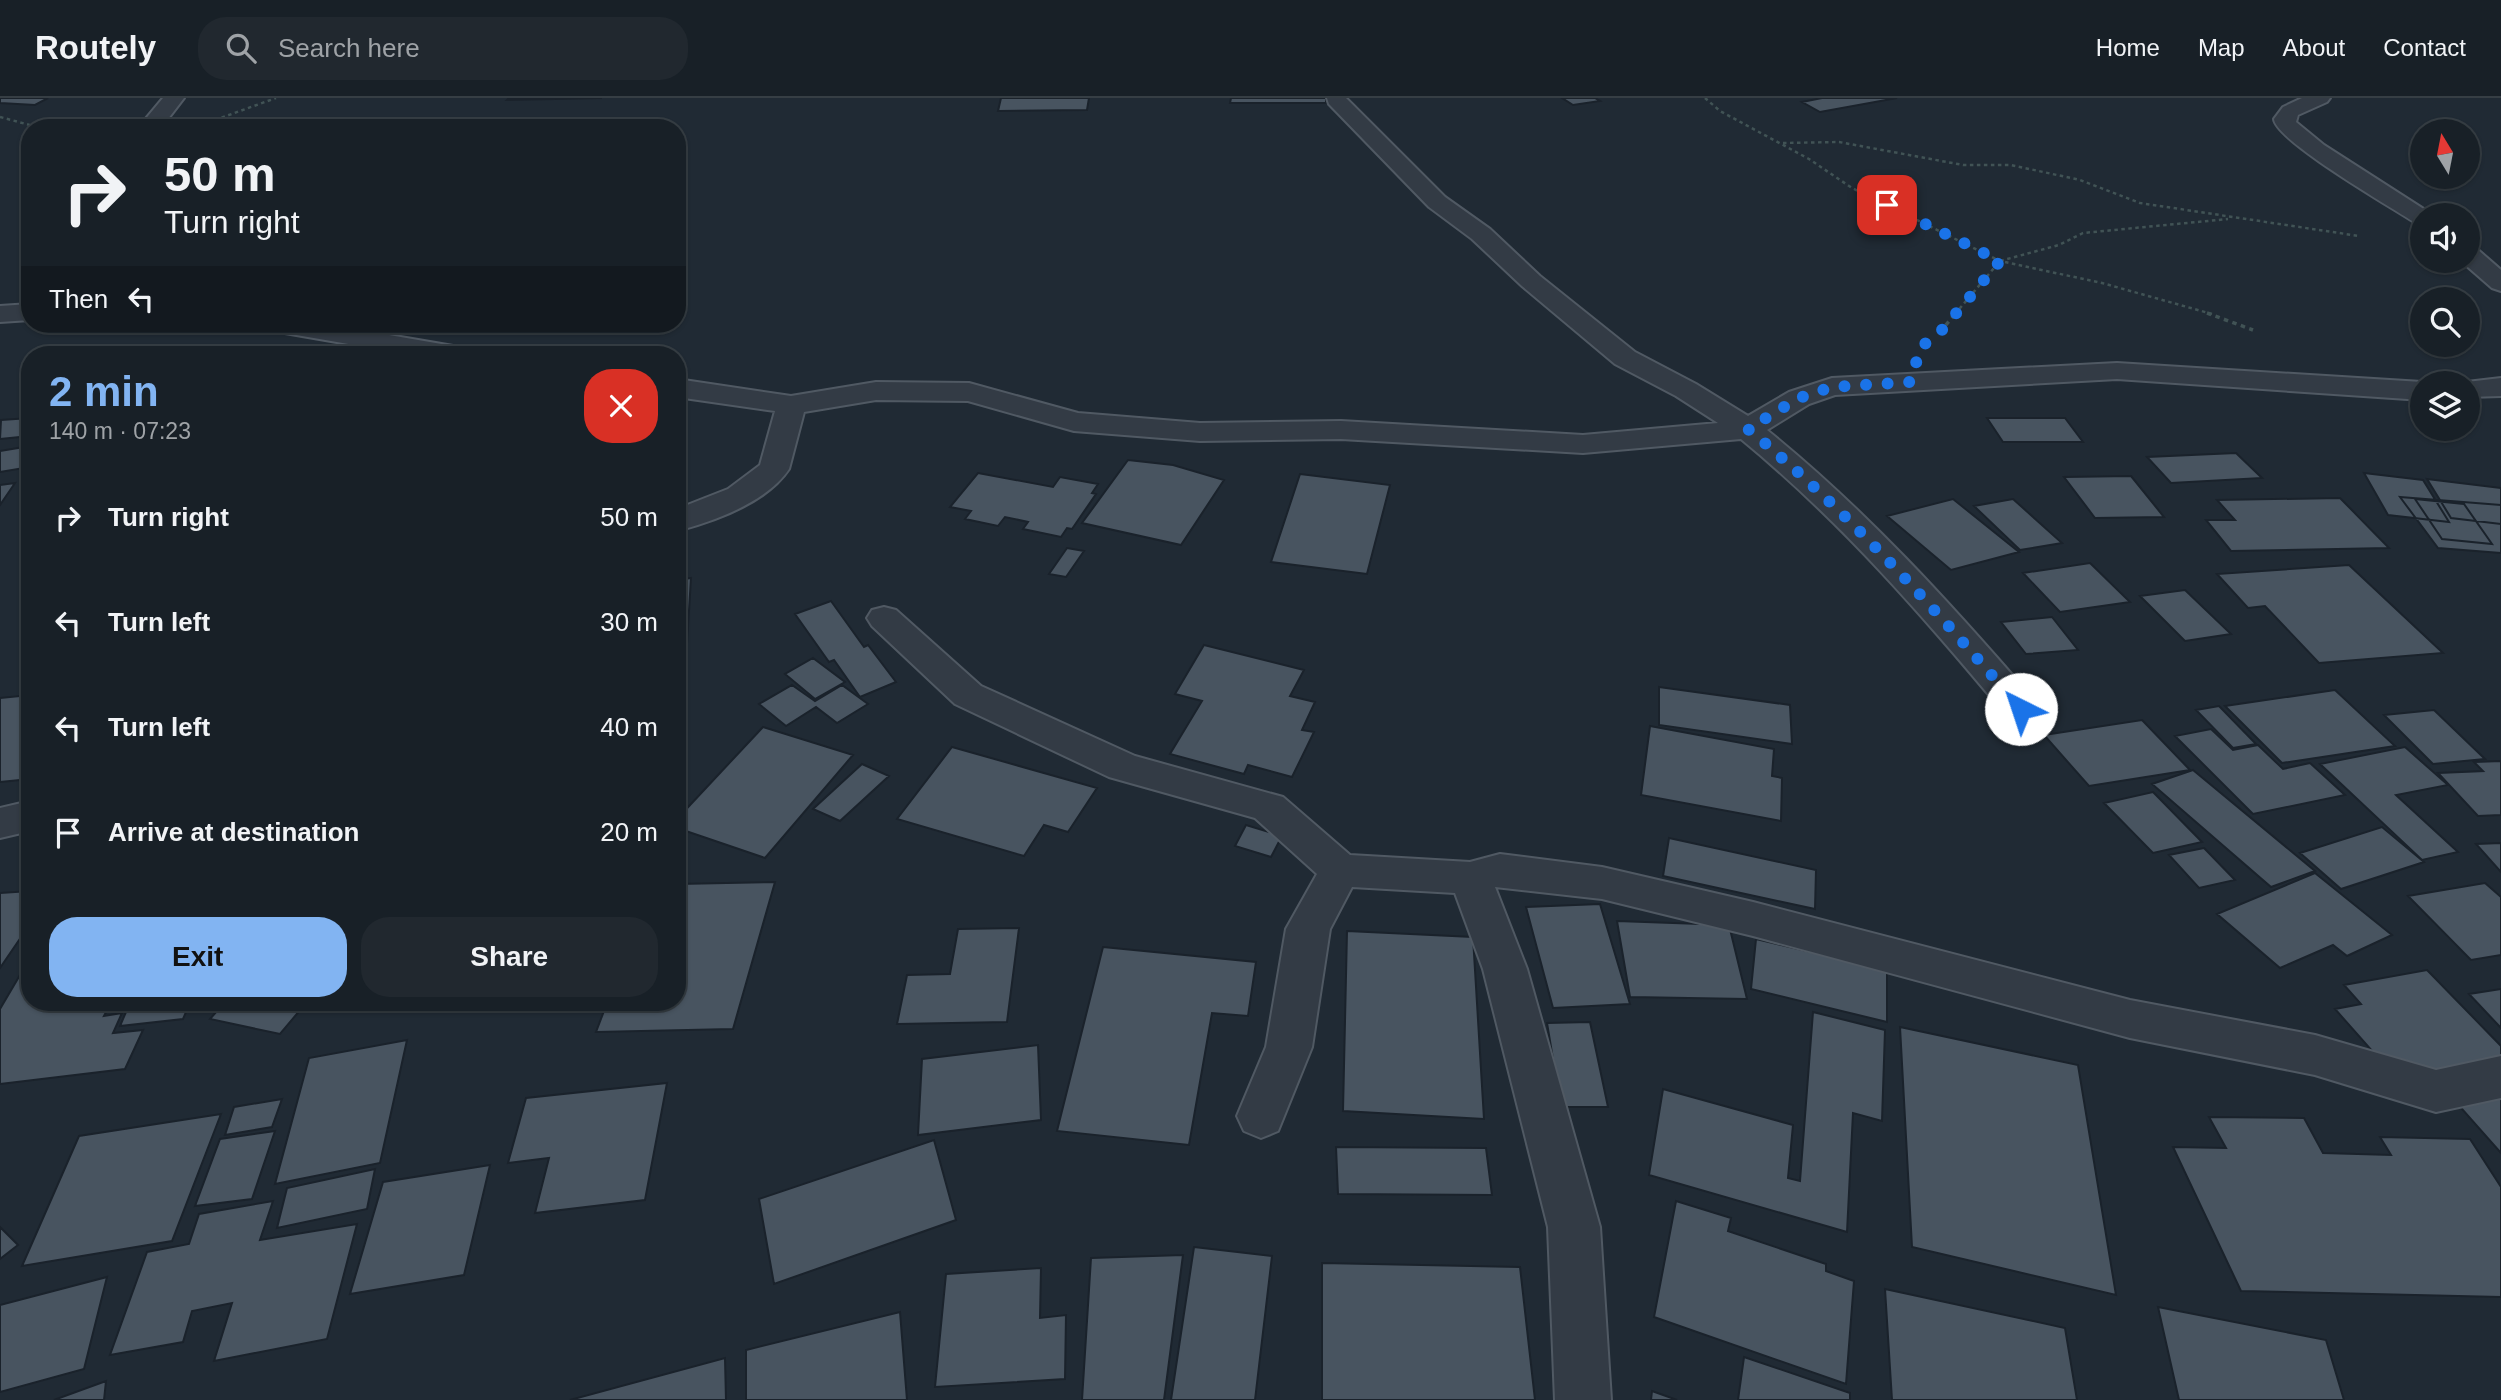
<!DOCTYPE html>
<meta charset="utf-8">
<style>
body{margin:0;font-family:Helvetica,sans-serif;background:#21282f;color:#f1f3f6;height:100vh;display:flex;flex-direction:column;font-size:26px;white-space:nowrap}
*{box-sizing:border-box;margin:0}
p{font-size:23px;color:#9fa3a7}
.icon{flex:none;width:38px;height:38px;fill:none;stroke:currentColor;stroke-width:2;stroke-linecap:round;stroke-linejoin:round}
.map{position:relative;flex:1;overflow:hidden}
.side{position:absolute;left:21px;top:248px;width:665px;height:665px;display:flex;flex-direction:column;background:#182027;border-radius:28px;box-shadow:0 2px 5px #0004,0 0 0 2px #363e44}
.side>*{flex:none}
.top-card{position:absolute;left:21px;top:21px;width:665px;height:214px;border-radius:28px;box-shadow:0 2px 5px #0004,0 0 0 2px #363e44;background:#182027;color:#f1f3f6;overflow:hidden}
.needle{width:46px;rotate:350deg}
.controls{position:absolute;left:2410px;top:21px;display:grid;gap:14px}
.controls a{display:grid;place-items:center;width:70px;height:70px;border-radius:50%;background:#182027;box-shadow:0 2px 5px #0004,0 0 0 2px #363e44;font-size:35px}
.pin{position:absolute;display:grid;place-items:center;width:60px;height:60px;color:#fff;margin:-30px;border-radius:14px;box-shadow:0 4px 10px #0006}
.me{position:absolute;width:77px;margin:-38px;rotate:319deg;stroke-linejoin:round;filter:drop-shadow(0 0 5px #0008)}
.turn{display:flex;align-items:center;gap:24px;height:147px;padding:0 28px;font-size:32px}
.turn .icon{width:91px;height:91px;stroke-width:2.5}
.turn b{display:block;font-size:49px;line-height:60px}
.then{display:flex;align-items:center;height:66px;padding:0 28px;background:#0003;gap:14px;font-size:26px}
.round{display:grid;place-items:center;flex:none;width:74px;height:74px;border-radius:28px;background:#21282f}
.overview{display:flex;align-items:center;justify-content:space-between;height:119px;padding:0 28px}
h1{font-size:42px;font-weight:600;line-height:52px;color:#82b4f2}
.cta{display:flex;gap:14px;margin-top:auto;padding:14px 28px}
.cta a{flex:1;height:80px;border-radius:28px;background:#82b4f2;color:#111;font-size:28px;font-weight:600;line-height:80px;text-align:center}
.cta a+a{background:#21282f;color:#f1f3f6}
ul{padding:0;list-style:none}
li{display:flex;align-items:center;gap:21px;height:105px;padding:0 28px}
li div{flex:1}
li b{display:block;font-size:26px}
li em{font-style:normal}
header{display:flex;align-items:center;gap:42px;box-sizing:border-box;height:98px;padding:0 35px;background:#182027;border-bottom:2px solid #363e44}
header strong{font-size:33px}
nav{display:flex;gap:38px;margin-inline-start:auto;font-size:24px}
.search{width:490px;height:63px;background:#21282f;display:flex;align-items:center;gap:18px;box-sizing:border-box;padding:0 24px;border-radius:28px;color:#9fa3a7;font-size:26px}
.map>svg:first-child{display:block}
.building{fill:#485460;stroke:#1a222b;stroke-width:2}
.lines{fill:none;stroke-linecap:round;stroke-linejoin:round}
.minor-casing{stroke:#505963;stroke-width:4}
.path-far1{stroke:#415355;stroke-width:2.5;stroke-dasharray:3.5 3.5;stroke-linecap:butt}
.path{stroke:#415355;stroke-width:3.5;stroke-dasharray:4.5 4.5;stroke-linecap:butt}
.minor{fill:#333b45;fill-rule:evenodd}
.route{stroke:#1a73e8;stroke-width:12;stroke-dasharray:0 21.6}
</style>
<header>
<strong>Routely</strong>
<div class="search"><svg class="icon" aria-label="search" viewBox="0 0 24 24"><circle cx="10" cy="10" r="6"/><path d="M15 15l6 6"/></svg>Search here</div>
<nav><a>Home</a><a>Map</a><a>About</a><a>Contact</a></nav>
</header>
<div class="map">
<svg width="2501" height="1302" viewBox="0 0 2501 1302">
<rect width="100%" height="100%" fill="#202a34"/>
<!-- building -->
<path class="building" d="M0,0h48l-13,7 -35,-2z
M509,0h93l-95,2z
M1001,0h88l-2,12 -89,1z
M1231,0h95v5h-96z
M1562,0h33l5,3 -27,4z
M1822,0h75l-77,14 -18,-10z
M30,320v18l-30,3 1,-19z
M1987,320h78l18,24h-80z
M30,348v21l-30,5v-21z
M2236,355l26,25 -91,5 -24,-26z
M1128,362l45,5 51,15 -43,65 -99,-22z
M978,375l75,14 7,-10 38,7 -6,9 4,1 -24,35 -5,-1 -6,9 -38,-8 5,-7 -23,-5 -7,9 -33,-7 6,-8 -21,-4z
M2364,375l59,7 26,42 -61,-7z
M1300,376l90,11 -23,89 -96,-12z
M2131,378l33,41 -69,1 -31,-41z
M2427,381l74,9v36l-50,-6z
M15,385l-15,22v-20z
M2400,399l101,8v48l-63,-5z
M2340,400l49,50 -158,3 -25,-31h29l-18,-20z
M1953,401l66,53 -68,18 -64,-54z
M2013,401l49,44 -42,7 -46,-44z
M2415,401l49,5 28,40 -50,-5z
M1067,450l17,3 -18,26 -17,-3z
M2090,465l40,39 -70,10 -37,-39z
M2349,467l94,88 -124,10 -54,-57 -17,2 -31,-34z
M691,480l-5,81 -9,1v-80z
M2185,492l46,44 -46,7 -45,-45z
M831,503l33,46 4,-2 28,37 -36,15 -26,-37 -5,2 -34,-48z
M2052,519l26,33 -52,4 -25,-32z
M1204,547l100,25 -14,26 25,6 -13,28 12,2 -22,45 -44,-12 -4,9 -74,-20 32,-53 -27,-7z
M813,560l32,24 -30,17 -30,-25z
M792,587l23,16 27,-16 26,19 -31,19 -21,-16 -30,19 -27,-22z
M1659,589l131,18 2,39 -133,-19z
M2335,592l60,56 -113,17 -57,-57z
M30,597v84l-30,3v-84z
M2219,608l37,38 -23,4 -37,-38z
M2434,612l51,49 -52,5 -49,-49z
M2142,622l48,50 -101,16 -45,-51z
M1650,628l124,23 -2,27 10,2 -1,43 -140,-26z
M763,629l90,28 -88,103 -88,-30v-9z
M2211,631l22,21 25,-5 25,24 27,-6 35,32 -92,19 -78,-78z
M952,649l145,41 -29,44 -24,-7 -20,31 -127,-37z
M2405,649l43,38 -52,10 62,57 -36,8 -102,-96z
M2501,663v54l-23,1 -40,-43 45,-2 -9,-9z
M862,666l27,12 -49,45 -27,-12z
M2193,672l122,101 -44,16 -119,-103z
M2153,694l49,50 -49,11 -49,-50z
M1246,727l36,11 -11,21 -36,-11z
M2382,729l42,35 -83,27 -41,-36z
M1669,740l147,32 -1,39 -152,-33z
M2501,745v29l-25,-28z
M2204,750l31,32 -36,8 -30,-33z
M2315,775l77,62 -45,21 -14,-11 -53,23 -63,-54z
M775,784l-42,147 -137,3 11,-29h70v-119z
M2485,785l16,14v58l-30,5 -63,-64z
M30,793v33l-30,44v-75z
M1600,806l30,100 -77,4 -27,-101z
M1617,823l112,4 18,74 -117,-2z
M1019,830l-12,94 -110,2 10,-49 43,-1 8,-45z
M1347,833l126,6 11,182 -141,-8z
M1756,841l131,31v52l-136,-33z
M1103,849l153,15 -8,54 -36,-3 -23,132 -132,-14z
M30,860v45h81l-7,13 18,-3 -9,20 30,-3 -18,39 -125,15v-75z
M2427,872l74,76v11l-105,21 -61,-69 26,-5 -17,-19z
M2501,891v39l-32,-34z
M116,905h74l-7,16 -63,7 9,-21 -15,2z
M224,905h82l-26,31 -70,-15z
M1813,914l72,18 -3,91 -29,-8 -6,119 -198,-57 14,-86 130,36 -5,53 12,3z
M1590,924l18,85h-47l-14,-84z
M1900,929l178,38 38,230 -204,-48z
M407,942l-27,123 -105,21 34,-126z
M1038,947l3,75 -123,15 4,-76z
M667,985l-22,117 -110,13 14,-55 -41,5 18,-65z
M2501,993v62l-47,-53z
M282,1001l-10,28 -47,8 9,-28z
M221,1016l-49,127 -150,25 57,-130z
M2209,1019l95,1 19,35 68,2 -11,-18 90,2 31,48v110l-260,-6 -68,-144 53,1z
M275,1033l-23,68 -57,7 25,-67z
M934,1042l22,80 -182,64 -15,-85z
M1336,1049l150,1 6,47 -154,-1z
M490,1067l-26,110 -114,19 33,-112z
M375,1071l-8,40 -90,19 10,-40z
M273,1103l-13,39 97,-16 -30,115 -113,22 18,-58 -40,8 -9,31 -73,13 37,-103 42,-8 10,-30z
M1676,1103l55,17 -3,13 98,33v7l28,10 -8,103 -192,-67z
M0,1129l18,18 -18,14z
M1194,1149l78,9 -17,144h-84z
M1183,1157l-19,145h-82l9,-142z
M1322,1165l198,4 15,133h-213z
M1041,1170l-1,50 26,-3 -1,64 -130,8 11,-113z
M107,1179l-23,92 -84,23v-87z
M1885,1191l180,39 12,72h-185z
M2158,1209l168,33 18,60h-165z
M900,1214l7,88h-161v-50z
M1744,1259l106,36v7h-112z
M725,1260l1,42h-156z
M106,1283l-2,19h-50z
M1652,1293l25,9h-26z"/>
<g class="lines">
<!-- minor casing -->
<g class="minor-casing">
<path id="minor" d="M163,0h21l-23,30h-23z
M1327,0h19l99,99 45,32 50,47 95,76 61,32 52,32 41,-24 43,-14 285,-15 305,19 4,1h-4v17l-305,-21 -282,16 -26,9 -42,26c99,80 184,174 267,270l6,9 -6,9 -13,4 -13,-4c-82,-99 -167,-197 -267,-279l-158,14 -242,-14 -141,2 -126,-10 -106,-30 -92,-1 -72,12 -15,57c-22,33 -74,52 -112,62v-22l51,-20 32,-24 15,-54 -98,-14v-18l114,17 85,-14 93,1 109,30 122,10 141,-2 242,14 135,-12 -42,-27 -61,-32 -93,-78 -50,-47 -43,-32 -100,-103z
M2302,0h28l-3,4 -29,13 -2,7 28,23 109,70h-11v9l-8,-2c-23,-15 -139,-82 -140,-103l9,-12z
M2468,149l9,2 24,21v21l-9,-3 -31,-27h7z
M30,206v16l-30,2v-16z
M266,226h59l134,23 10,2 4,6h-61l-133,-23 -10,-2z
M2501,280v18l-33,1v-14h-10z
M884,509l12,3 85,76 154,70 148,41 67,58 120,7 30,-8 102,13 151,35 377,98 185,35 121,35 65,-14v42l-65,14 -121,-37 -185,-37 -377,-102 -151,-37 -107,-12 32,82 73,258 11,173h-56l-7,-173 -65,-258 -28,-76 -103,-6 -22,42 -18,118 -34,84 -17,7 -17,-7 -7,-15 29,-69 20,-118 31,-55 -62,-56 -146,-41 -154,-73 -83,-78 -5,-8 5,-8z
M30,703v30l-30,7v-30z"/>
</g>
<!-- path-far1 -->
<path class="path-far1" d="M1705,0l15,13 89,48 43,29 148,73 102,22 110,31
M0,19l41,11
M215,22l61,-22
M1783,45l56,-1 124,23h48l69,15 60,23 219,33
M1955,216l45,-53 59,-16 24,-12 145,-14"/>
<!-- path -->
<path class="path" d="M2207,215l46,17
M1940,234l16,-19"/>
<!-- minor -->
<use href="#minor" class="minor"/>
</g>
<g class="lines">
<!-- route -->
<path class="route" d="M1887,107l113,56 -57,68 -22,18 -11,35 -78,5 -33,11 -51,31c101,83 188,181 273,280"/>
</g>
</svg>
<div class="controls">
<a><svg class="needle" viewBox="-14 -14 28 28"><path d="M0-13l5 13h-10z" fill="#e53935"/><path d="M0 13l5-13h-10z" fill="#9fa3a7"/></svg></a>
<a><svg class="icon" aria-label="sound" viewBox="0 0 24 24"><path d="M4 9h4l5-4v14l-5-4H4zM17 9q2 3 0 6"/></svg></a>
<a><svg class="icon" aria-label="search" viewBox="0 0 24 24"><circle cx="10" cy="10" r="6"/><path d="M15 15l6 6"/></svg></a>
<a><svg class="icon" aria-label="layers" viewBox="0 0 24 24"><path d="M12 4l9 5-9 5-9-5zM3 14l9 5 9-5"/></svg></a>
</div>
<div class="pin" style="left:1887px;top:107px;background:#d93025"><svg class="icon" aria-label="arrive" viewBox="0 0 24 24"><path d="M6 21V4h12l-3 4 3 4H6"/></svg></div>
<svg class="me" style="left:2021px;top:611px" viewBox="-20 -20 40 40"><circle r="19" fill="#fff"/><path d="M0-13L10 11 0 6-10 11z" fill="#1a73e8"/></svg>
<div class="top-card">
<div class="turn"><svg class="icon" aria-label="right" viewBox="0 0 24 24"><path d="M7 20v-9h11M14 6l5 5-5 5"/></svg><div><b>50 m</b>Turn right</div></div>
<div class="then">Then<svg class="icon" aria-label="left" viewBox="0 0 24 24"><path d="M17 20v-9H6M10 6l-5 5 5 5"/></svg></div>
</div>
<section class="side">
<div class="overview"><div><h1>2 min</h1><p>140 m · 07:23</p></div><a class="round" style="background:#d93025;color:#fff"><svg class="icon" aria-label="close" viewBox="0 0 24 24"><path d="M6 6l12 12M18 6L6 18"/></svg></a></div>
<ul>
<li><svg class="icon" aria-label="right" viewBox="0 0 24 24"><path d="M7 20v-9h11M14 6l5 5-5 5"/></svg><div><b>Turn right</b></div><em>50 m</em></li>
<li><svg class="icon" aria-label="left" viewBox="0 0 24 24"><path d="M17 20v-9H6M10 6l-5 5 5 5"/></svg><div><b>Turn left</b></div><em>30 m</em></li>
<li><svg class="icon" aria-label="left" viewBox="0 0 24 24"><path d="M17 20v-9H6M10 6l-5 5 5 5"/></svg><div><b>Turn left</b></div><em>40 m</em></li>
<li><svg class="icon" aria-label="arrive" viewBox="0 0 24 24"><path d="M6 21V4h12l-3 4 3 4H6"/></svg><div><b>Arrive at destination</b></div><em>20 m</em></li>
</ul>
<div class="cta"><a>Exit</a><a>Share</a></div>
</section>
</div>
